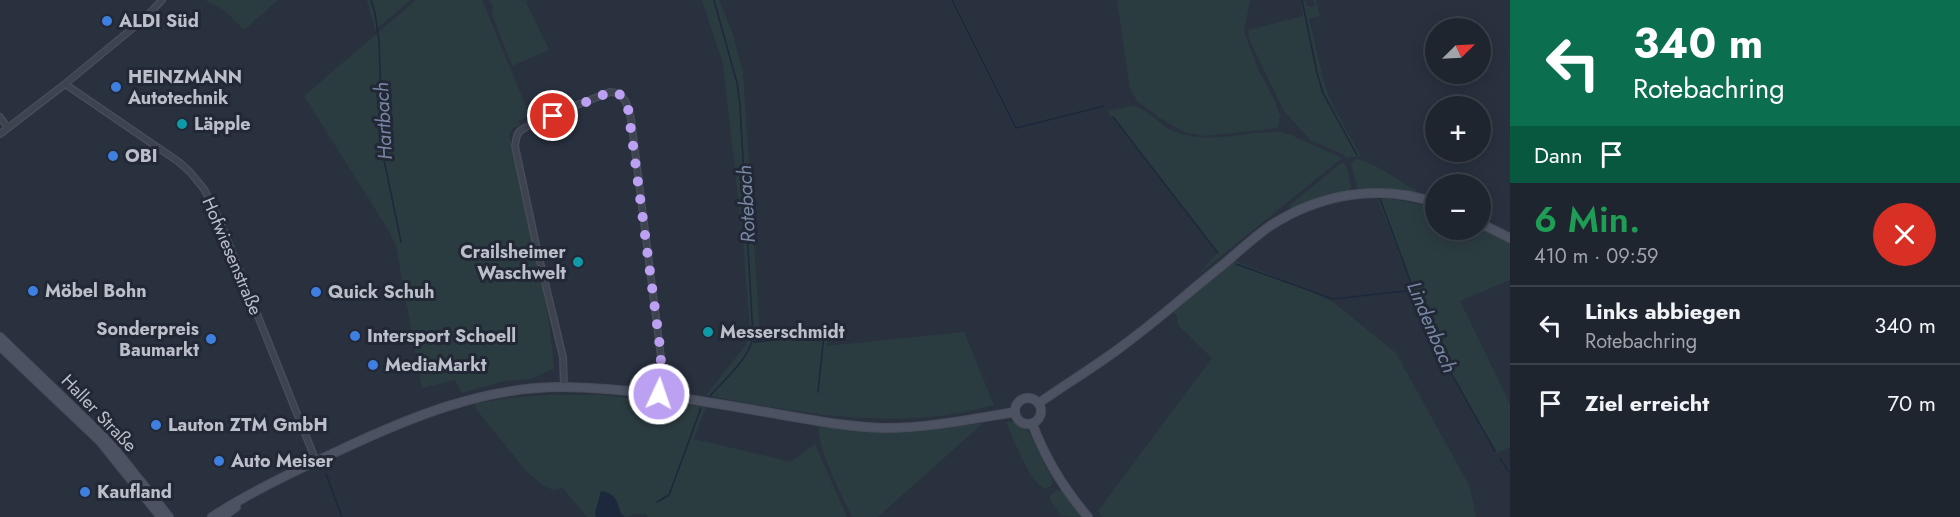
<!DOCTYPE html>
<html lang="de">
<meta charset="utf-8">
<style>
body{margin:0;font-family:Jost,sans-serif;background:#2c313b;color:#f1f3f6;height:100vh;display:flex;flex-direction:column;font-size:22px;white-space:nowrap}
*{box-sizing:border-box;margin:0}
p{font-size:20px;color:#a1a5aa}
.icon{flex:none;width:33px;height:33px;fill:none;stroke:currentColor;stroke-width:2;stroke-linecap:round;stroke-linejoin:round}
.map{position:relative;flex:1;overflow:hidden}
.panel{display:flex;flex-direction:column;background:#1f252f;width:450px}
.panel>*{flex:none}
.top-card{background:#0b6e4f;color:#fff;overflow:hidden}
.needle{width:39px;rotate:66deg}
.controls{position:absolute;left:1425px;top:18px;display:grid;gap:12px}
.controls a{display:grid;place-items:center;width:66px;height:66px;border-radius:50%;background:#1f252f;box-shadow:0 3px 15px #0003,0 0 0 2px #3c424b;font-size:30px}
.pin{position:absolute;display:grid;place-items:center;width:51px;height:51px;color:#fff;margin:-26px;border:3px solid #fff;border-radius:50%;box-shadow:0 2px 6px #0007}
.me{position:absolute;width:66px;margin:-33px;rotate:3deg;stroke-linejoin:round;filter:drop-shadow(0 0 4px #0008)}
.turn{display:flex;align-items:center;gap:21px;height:126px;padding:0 24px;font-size:27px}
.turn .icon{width:78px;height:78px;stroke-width:2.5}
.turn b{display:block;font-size:42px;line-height:51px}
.then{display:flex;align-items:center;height:57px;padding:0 24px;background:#0003;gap:12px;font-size:22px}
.round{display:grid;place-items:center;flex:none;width:63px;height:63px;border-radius:32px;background:#2c313b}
.overview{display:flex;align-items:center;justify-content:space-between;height:102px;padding:0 24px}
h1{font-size:36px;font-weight:600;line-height:45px;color:#1e9e55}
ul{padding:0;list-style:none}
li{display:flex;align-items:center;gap:18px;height:78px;padding:0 24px;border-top:2px solid #3c424b}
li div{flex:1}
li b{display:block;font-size:22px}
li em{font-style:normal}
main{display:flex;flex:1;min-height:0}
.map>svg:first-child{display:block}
.green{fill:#2b3c40}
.water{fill:#1d283c}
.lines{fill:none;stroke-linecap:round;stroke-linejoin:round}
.stream{stroke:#1d283c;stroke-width:1.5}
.street-casing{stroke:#474c59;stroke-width:8}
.secondary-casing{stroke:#474c59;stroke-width:10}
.street{stroke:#3d434f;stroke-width:5}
.secondary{stroke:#4c5262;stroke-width:8}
.route{stroke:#bca0f2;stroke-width:10;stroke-dasharray:0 18}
.shop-dot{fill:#3f7fe0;stroke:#222835;stroke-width:2}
.culture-dot{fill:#0f9aa8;stroke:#222835;stroke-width:2}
.labels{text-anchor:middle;stroke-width:6;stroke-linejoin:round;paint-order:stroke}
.poi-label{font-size:18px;font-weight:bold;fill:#babfca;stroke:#222835;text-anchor:start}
.street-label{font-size:18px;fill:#babfca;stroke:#222835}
.water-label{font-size:20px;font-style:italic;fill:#7787a4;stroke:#222835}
</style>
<main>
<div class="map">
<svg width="1510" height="517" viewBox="0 0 1510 517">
<rect width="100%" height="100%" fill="#29313f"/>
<!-- green -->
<path class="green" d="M205,0h73l-34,30 -20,-20z
M367,0h44l-36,30z
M416,0h66l48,116 -12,5 2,4 -7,3 -4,6c17,77 39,156 45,235l-4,1 -19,9 -27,2 -42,12 -7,-13 -33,8 -26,-142 -7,-15 -85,-135z
M489,0h40l-3,2 23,48 -37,16 -20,-52 1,-8z
M702,0h17l14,34 10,39 17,263 67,-5v15l137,-14 30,73c-21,5 -42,10 -63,12 -72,7 -154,-8 -225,-22l39,-49 5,-14 -7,-91 -20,-177z
M1117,0h133l-6,32 14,37 17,32 5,15 -2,12 -74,8 -20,-4 -24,-14 -23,-17 -7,-13z
M1301,0h4l2,6 8,1 -2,-7h3l4,16 -11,2 15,64 9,24 28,50 -14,2 -5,-4 -32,-14 -26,-29 -35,-72 -1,-9 55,-14z
M1132,106c17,2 27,20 43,26 35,13 69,-1 105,0l11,3 51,23 -142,115 17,-20 -110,-142z
M1356,159c25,6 44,24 66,35l-62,-3 -3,-3 -6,-25z
M1341,163h3l3,5 4,19 -3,4 -29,7 -28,13 -2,-5z
M1389,198l46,10 1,22 45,-2 29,15v37l-50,21 50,103v43l-13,6 -49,-84 -19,-39 -51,-130z
M1235,261l73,29 25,12 63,51 74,134 6,30h-373l-5,-6 114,-153 -34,-33 -1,-9 -4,-4z
M547,395h56l103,12 -12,32 97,23 24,-18 32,73h-199l-2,-3h-11l-10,3 -4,-3 -5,-16 -21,15 1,4h-9l-24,-29 -10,2 -9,-4 -17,-14 -51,-63 -1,-5 3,-1 31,-5z
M1006,422l14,1 8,8 25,50 -2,5 -6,3c-17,-9 -31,-50 -39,-67z
M983,423l-105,94h-26c-8,-17 -37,-74 -33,-90l67,4 58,-3z
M1057,490l5,1 20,26 -21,-1 -11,-16v-4z"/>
<!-- water -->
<path class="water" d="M601,491c14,1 16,11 20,23l4,3h-29l-1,-4z"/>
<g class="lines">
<!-- stream -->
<path class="stream" d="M371,0l4,13 4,28 4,114 18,87
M952,0l64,128 88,-22
M1302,0l15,73 6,20 34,62
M1113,117l105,136
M1380,199l37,100 24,56 54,96
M1236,264l97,35 81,-9
M754,342l70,-7 -6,57
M710,396c14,-16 41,-39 43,-60l-13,-231 -3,-22 -23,-83
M1500,459l10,14
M326,474l16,43
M657,502l12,-7 32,-87"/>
<!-- street casing -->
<g class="street-casing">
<path id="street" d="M65,84l80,-66 17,-18
M0,117l8,11
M0,134l65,-50 114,78 11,10 14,17 15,30 97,242
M564,387l-1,-30 -26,-108 -22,-103c1,-5 1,-10 4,-14 9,-10 75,-33 91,-40 15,0 18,14 21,27l30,238 -2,37"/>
</g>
<!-- secondary casing -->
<g class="secondary-casing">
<path id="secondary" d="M1480,223l30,15
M0,337l110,106 59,74
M0,346l100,95 61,76
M1015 411a13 13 0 1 1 26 0a13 13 0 1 1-26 0Z
M1039,403c28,-20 59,-38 86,-59 34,-25 66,-54 99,-80 15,-13 30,-27 46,-38 49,-32 110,-43 166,-23
M1032,423c13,35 32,66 56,94
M212,517c38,-25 82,-46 124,-65 72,-34 148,-66 229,-65 72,1 142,15 212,27 35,6 71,13 107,14 44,0 88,-9 131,-16
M222,517l14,-10"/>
</g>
<!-- street -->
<use href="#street" class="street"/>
<!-- secondary -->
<use href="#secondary" class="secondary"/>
</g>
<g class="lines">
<!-- route -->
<path class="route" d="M553,116l57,-24c11,0 14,6 18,16l31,231 2,18 -2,37"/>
</g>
<!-- markers -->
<g class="shop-dot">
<circle cx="107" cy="21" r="6"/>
<circle cx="116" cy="87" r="6"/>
<circle cx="113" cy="156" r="6"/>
<circle cx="33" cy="291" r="6"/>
<circle cx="316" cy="292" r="6"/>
<circle cx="355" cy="336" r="6"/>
<circle cx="211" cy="339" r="6"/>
<circle cx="373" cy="365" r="6"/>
<circle cx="156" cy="425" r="6"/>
<circle cx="219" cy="461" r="6"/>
<circle cx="85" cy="492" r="6"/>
</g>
<g class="culture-dot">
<circle cx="182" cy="124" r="6"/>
<circle cx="578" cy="262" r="6"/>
<circle cx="708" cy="332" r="6"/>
</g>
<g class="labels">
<!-- poi labels -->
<g class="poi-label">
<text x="119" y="27">ALDI Süd</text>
<text x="128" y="83">HEINZMANN<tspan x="128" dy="21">Autotechnik</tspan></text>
<text x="194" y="130">Läpple</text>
<text x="125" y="162">OBI</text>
<text x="566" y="258" text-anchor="end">Crailsheimer<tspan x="566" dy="21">Waschwelt</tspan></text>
<text x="45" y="297">Möbel Bohn</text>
<text x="328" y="298">Quick Schuh</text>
<text x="199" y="335" text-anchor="end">Sonderpreis<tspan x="199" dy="21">Baumarkt</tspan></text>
<text x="720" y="338">Messerschmidt</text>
<text x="367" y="342">Intersport Schoell</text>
<text x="385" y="371">MediaMarkt</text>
<text x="168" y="431">Lauton ZTM GmbH</text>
<text x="231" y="467">Auto Meiser</text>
<text x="97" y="498">Kaufland</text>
</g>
<!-- street labels -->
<g class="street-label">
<text transform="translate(232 256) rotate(67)" y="6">Hofwiesenstraße</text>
<text transform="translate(99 413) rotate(46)" y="6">Haller Straße</text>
</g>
<!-- water labels -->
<g class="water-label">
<text transform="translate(383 121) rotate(-93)" y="7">Hartbach</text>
<text transform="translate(746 204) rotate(-93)" y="7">Rotebach</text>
<text transform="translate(1432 327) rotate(67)" y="7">Lindenbach</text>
</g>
</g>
</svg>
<div class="controls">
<a><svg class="needle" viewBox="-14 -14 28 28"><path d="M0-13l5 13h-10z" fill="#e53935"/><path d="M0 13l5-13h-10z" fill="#a1a5aa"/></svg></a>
<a>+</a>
<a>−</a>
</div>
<div class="pin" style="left:553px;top:116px;background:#d93025"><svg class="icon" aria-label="arrive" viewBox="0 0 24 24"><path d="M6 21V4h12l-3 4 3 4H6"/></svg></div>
<svg class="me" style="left:659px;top:394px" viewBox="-20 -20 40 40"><circle r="17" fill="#bca0f2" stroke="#fff" stroke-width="3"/><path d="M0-11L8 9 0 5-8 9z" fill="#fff"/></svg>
</div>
<section class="panel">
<div class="top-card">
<div class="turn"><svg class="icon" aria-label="left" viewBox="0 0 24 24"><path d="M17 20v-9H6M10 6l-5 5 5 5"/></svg><div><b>340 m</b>Rotebachring</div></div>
<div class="then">Dann<svg class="icon" aria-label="arrive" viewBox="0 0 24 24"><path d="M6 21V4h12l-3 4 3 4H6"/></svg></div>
</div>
<div class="overview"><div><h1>6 Min.</h1><p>410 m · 09:59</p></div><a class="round" style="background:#d93025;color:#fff"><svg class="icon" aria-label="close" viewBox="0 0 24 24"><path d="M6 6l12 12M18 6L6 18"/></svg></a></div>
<ul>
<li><svg class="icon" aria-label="left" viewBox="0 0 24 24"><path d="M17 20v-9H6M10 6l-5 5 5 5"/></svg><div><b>Links abbiegen</b><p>Rotebachring</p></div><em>340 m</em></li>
<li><svg class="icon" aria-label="arrive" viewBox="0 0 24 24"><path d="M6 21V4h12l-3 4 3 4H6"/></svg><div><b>Ziel erreicht</b></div><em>70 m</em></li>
</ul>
</section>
</main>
